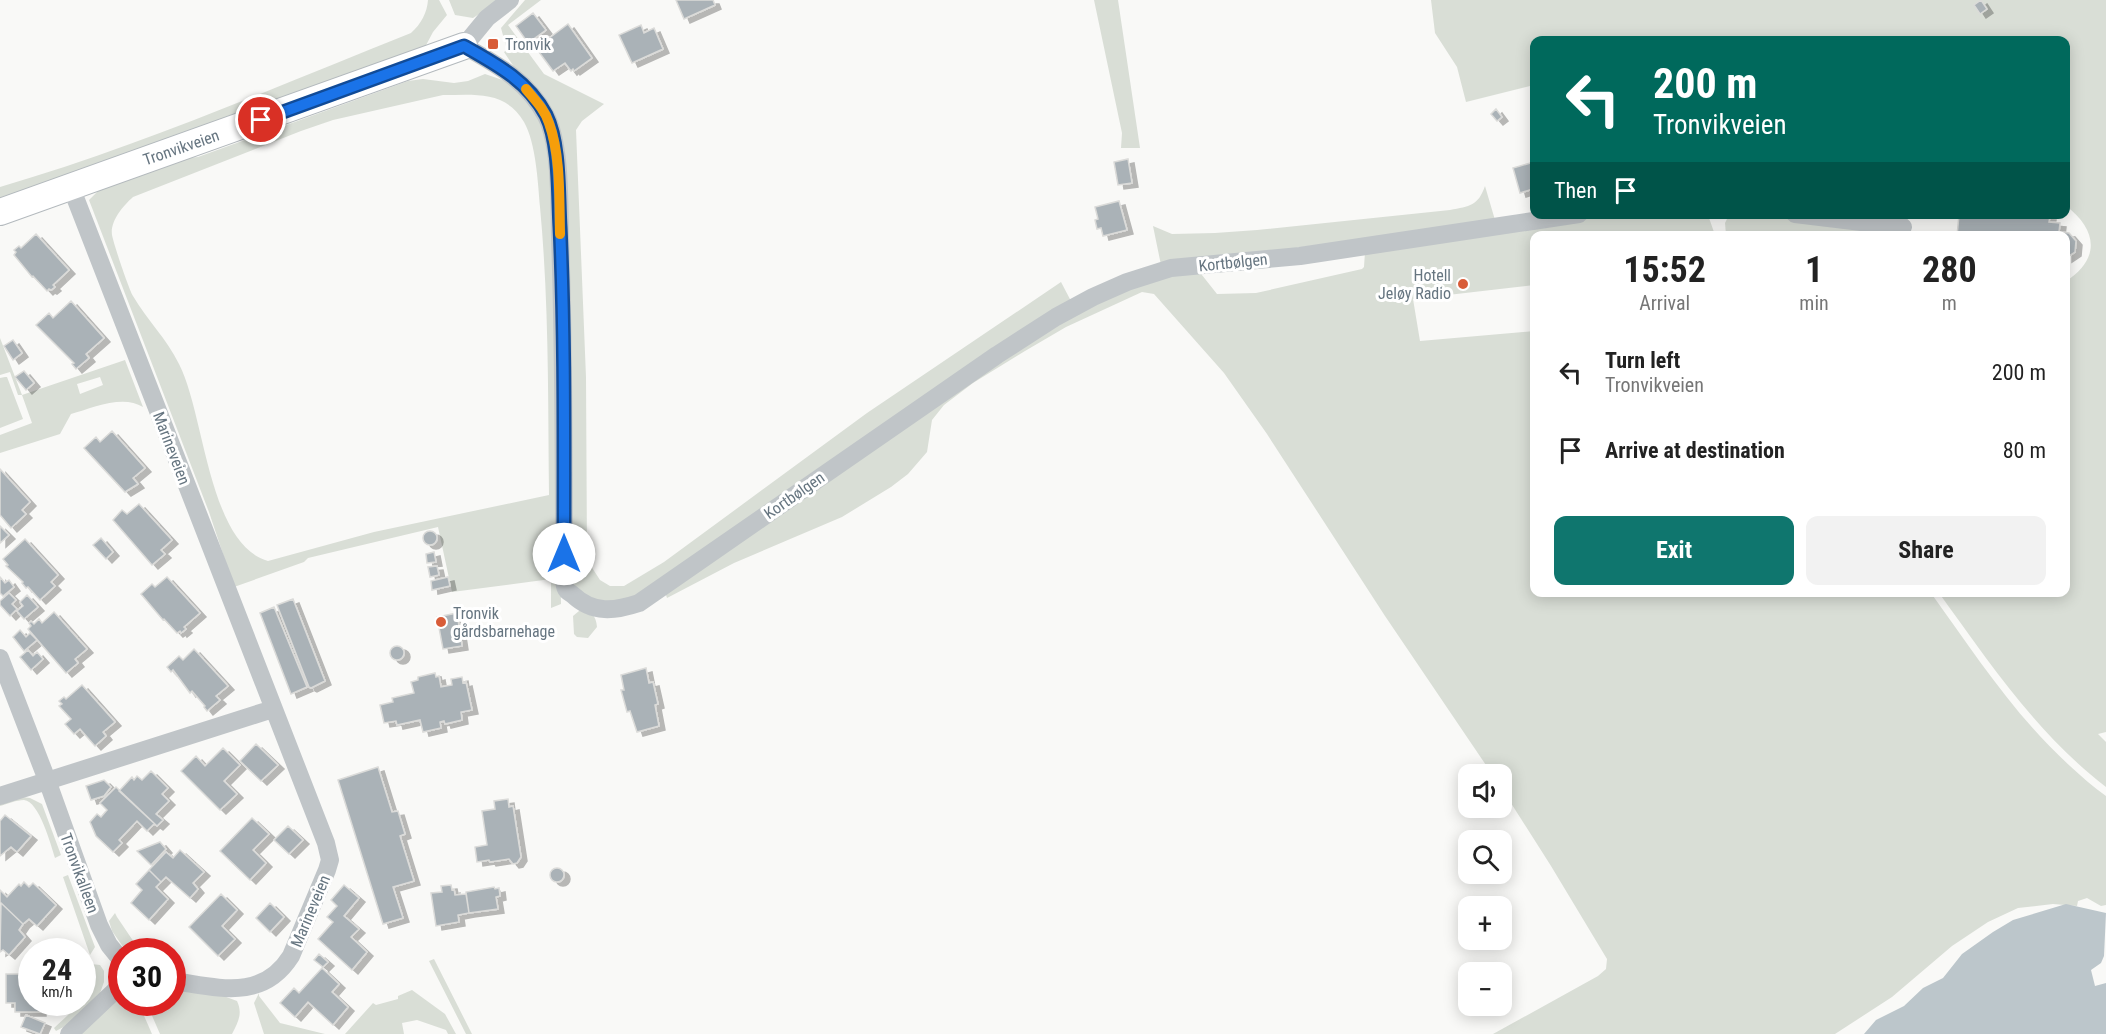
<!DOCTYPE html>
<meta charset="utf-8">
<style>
body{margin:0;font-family:"Roboto Condensed",sans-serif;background:#f2f2f2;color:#222;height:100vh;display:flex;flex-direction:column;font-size:22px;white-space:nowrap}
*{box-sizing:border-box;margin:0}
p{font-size:20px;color:#767676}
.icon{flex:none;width:33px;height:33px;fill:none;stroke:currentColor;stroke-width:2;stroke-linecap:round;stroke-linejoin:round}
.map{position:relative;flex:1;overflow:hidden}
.sheet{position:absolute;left:1530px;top:231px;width:540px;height:366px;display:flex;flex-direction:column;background:#fff;border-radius:12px;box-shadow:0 3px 15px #0003}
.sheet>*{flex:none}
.banner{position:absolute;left:1530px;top:36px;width:540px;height:183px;border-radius:12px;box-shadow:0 3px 15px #0003;background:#00695c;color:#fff;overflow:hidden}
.buttons{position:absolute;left:1458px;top:764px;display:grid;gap:12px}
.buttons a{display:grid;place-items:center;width:54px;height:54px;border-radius:12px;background:#fff;box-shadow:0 3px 15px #0003;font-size:30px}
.speed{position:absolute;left:18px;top:938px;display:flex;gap:12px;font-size:30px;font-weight:700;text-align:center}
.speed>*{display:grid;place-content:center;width:78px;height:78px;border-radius:50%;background:#fff;box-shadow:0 3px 15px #0003;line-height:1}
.speed small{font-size:15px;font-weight:400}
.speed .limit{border:9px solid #d22;background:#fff;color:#111}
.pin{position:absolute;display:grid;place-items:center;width:51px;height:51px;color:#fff;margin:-26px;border:3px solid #fff;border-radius:50%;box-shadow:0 2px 6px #0007}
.me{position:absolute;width:66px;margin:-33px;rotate:0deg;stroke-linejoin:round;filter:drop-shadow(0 0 4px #0008)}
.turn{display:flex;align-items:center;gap:21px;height:126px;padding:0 24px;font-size:27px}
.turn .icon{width:78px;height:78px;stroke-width:2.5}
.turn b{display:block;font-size:42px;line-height:51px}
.then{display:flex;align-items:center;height:57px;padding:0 24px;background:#0003;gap:12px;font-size:22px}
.eta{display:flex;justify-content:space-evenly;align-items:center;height:102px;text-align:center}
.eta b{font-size:36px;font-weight:700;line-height:42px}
.button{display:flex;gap:12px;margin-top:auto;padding:12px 24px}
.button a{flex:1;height:69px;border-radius:12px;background:#0f766e;color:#fff;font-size:24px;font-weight:700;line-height:69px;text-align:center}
.button a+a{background:#f2f2f2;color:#222}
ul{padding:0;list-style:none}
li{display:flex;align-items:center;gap:18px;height:78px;padding:0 24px}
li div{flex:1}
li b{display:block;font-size:22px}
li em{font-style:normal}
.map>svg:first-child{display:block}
.green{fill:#d9ded6;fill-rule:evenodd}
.water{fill:#bcc6cb}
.building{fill:#aab2b7;stroke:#dbdbd9;stroke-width:1.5;filter:url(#shadow)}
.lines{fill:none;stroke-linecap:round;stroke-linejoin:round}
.secondary-casing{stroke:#b3b9bd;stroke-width:28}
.street{stroke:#c0c5c8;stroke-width:18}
.secondary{stroke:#fff;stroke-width:26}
.route-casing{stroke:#114b97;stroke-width:15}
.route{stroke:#1a73e8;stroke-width:10}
.slow{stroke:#f59e0b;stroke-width:10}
.poi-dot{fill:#d85c38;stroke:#fff;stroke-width:2}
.labels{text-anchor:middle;stroke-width:6;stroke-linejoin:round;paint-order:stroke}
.poi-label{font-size:16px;fill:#667580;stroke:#fff;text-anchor:start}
.street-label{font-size:16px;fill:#667580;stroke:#fff}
</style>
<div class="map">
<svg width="2106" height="1034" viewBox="0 0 2106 1034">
<defs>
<filter id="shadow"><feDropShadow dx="6" dy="4" stdDeviation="0" flood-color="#0004"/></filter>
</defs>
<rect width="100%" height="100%" fill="#f9f9f7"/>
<!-- green -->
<path class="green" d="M428,0h11l8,15 -14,17 -9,17 -424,157v-19c141,-41 275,-100 411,-154 10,-9 16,-20 17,-33z
M449,0h52l-28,18 -18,-3z
M525,0h16l-33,25 36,49 60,30 -22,17 -6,9 10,247 1,177 2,9 11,17 10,6h14l40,-24 203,-149 194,-131 11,21 -449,301 -33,-3 -18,-17 -14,-452 -54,-80 3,-2 -6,-22z
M1094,0h24l22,148h-19l1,-15z
M1431,0h675v732l-8,2 8,8v45c-69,-53 -117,-125 -167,-194l127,-1v-311c35,-22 31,-52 0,-75v-166h-287l-2,-3 -17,3h-226v45l-68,17 -9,-35 -22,-34z
M485,74l29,10 28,35 10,63 9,422 -10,4v-29l-99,13 -14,-65 -130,31 -4,4 -70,25 -25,-75 -120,-312 10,-10 89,-32 10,-1 210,-76 15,-2 31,4 14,-2zM443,95c32,0 62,-5 81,27 12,21 14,61 16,85 9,96 8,192 9,288l-175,37 -106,29c-60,-17 -63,-147 -89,-197 -12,-25 -32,-44 -46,-68 -5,-9 -19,-51 -21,-61 -2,-14 11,-29 21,-38l168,-66 32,-11z
M1485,186l10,34 61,-5 -395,50 -8,-39 19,8 43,-1 42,-3 193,-20c20,-4 28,-4 35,-24z
M1605,215h103l7,20 -181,1v49l-121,14 7,42 114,-10v261l397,1c43,60 84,123 139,173 12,11 23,21 36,30v109l-5,1 -14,-8 -9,3 -1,5 -24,-2 -35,4 -30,14 -36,24 -60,51 -57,37h-342l105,-58 8,-7 1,-10 -56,-93 -49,-77v-15h-10l-107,-158 -118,-182 -43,-61 -70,-79 -12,-2 -76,35 -41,24 -52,32 -29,22 -12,15 -5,32 -19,22 -17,13 -49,30 -108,46 -67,35 -2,-6 371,-257 104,-53 58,-12 19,24 39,-1 106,-24 2,-2 1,-15z
M1729,215h25l153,17 8,3h-189l-1,-12z
M0,338l22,57 103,-35 18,47c-20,-13 -51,1 -72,7l-11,20 -60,19v-18l32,-12 -10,-28h-4l-8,-23 -10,3zM100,377l3,8 -23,9 -3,-10z
M5,377h2l16,42 -23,9v-50z
M579,611c12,-1 17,4 18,16l-9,11 -11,-1 -3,-3 -1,-18z
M22,797l8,1 12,6 19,51 -6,3c-4,-13 -16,-57 -31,-58 -7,0 -17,4 -24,6v-2z
M68,875l27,72 -5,8 -27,-78z
M115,913l2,4 23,34h-14l-14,-20 -3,-10z
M434,959l38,75h-6l-37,-73z
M91,964l9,1 4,6v11l-5,14 -30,28 -13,7 -2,-3 28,-26z
M173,990l48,5 16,6c6,13 1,21 -5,33h-72l-14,-32h26z
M412,990l33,24 11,20h-8l-2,-4 -29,-10 -15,3 2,11h-59l28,-31 3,2 22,-6v-3z
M259,993v3l21,27 45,11h-61l-10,-31z
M121,994l1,8h16l14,32h-74z"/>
<!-- water -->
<path class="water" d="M2066,904l40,9 -2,43 -3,7 -10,7 4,16 11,-3v51h-242l12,-14 28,-14 19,-18 20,-10 19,-24 31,-22 20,-12z"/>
<!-- building -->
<path class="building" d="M676,0h37l2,5 -31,14z
M1981,0l6,9 -7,5 -6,-9z
M533,13l13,17 -18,13 -12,-17z
M568,24l24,34 -18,13 -1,-2 -2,2 -6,-8 -12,8 -17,-23z
M641,25l3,8 10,-5 9,21 -31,14 -13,-28z
M1496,109l6,8 -5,4 -6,-7z
M1128,159l4,24 -14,2 -4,-23z
M1534,162v31l-1,-4 -13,4 -7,-25z
M1119,201l8,29 -24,6 -2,-8 -4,1 -2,-9 3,-1 -3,-12z
M1979,214l71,2 -1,6 11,1 -1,9 10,1 7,8 -1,11 -9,6v-22h-109l2,-21 20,2z
M36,234l33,36 -16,15 2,2 -4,3 -2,-1 -2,2 -14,-15 -1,1 -18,-22 2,-3 -2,-2 5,-4 2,2z
M71,301l33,37 -18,16 3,4 -13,11 -4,-5 2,-1 -38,-38 13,-12 4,5z
M13,340l9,13 -9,7 -9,-14z
M24,371l10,12 -8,7 -11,-13z
M112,431l33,37 -12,10 5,6 -13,8 -41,-44 12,-11 4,5z
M0,469l30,33 -8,8 4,4 -15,14 -11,-13z
M139,504l33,36 -11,10 4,4 -13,11 -39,-45 9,-10 5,4z
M0,526l9,9 -9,8z
M423 538a7 7 0 1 1 14 0a7 7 0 1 1-14 0Z
M101,538l12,14 -7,7 -13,-14z
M25,539l33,36 -7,7 4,4 -15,14 -12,-13 -2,1 -4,-5 1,-1 -17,-16 2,-1 -5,-6z
M434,552l2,10 -9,1 -1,-9z
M437,566l2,9 -9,2 -2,-10z
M0,577l5,6 4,-3 5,7 -11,9 -3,-3z
M167,577l33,36 -16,14 2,2 -5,4 -1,-2 -3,2 -13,-14 -1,1 -22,-26 11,-10 3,3z
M448,577l2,9 -18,4 -1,-9z
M9,593l7,7 -4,4 5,5 -7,7 -10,-11v-4z
M27,595l11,12 -14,12 -7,-8 6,-5 -3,-4z
M293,599l32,82 -14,7 -2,-1 -32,-82z
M274,607l33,80 -16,7 -31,-81z
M54,612l33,37 -12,10 3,4 -12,10 -38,-44 3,-3 -2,-3 2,-2 3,3 5,-5 3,4z
M457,613l5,33 -19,3 -6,-32z
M20,630l6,7 4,-4 7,7 -13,11 -11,-14z
M390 653a7 7 0 1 1 14 0a7 7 0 1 1-14 0Z
M194,649l34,37 -12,10 4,4 -13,11 -3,-4 1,-1 -13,-15 -2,2 -17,-23 -2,2 -4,-5 12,-11 4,4z
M28,650l5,6 4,-4 6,7 -12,11 -11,-13z
M646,668l3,15 4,-1 5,22 -3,1 4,21 -22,6 -7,-21 -3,1 -6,-22h3l-3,-15z
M435,673l1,4 3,-1 2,11 11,-2 -1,-6 11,-2 1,6 3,-1 6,28 -11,2 1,8 -17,4 -1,-3 -4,1 1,6 -18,4 -3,-12 -23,5 -1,-4 -12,2 -4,-18 13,-3 -1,-4 22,-5 -3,-11 7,-2v-3z
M82,685l33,37 -12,10 3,4 -11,10 -15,-17 -6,5 -9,-10 6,-5 -12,-13 3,-2 -3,-3 5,-4 2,2z
M256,744l22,21 -17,16 -21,-20z
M223,748l17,17 -16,16 13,13 -17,16 -39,-39 15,-15 9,10z
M378,767l14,45 6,-1 7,23 -5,2 14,45 -21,6 10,31 -20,6 -45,-144z
M151,771l17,17 -6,6 7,7 -13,13 7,6 -6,6 -38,-35 13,-14 2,3 3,-4 5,4z
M104,780l7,7 -7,9 -13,4 -5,-14z
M116,787l41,39 -3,-2 -7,7 -10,-10 -18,19 3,3 -9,9 -17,-16 -6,-14 7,-8 4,3 6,-7 -7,-7z
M508,799l1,8 4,-1 8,51 -4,6 -4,1 -4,-5 -19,3 -1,-2 -12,2 -2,-15 12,-2 -5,-34 13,-2 -1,-8z
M5,815l26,21 -14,16 -6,-5 -11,9v-35z
M252,818l17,16 -16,16 13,13 -16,17 -30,-29z
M288,826l15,14 -14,14 -15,-14z
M160,842l6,7 -15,16 -14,-14z
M180,850l24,22 -11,11 5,6 -8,9 -24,-21 -5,5 -12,-12 17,-18 7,6z
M550 875a7 7 0 1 1 14 0a7 7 0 1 1-14 0Z
M149,870l12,12 -5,5 12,12 -19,21 -18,-17 11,-13 -6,-6z
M24,882l5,5 4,-4 23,22 -19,21 -8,-7 -6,5 -23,-22v-12l7,7 12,-13 2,2z
M344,885l15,13 -15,18 15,13 -8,8 16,15 -15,18 -34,-31 15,-17 -6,-5 10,-11 -6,-6z
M451,885l1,5 2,-1 1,6 11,-1 3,19 -11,2 1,7 -23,4 -5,-33 11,-1 -1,-6z
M494,887l1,2 4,-1 1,8 -4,1 2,12 -29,4 -3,-21z
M221,894l16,16 -15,16 13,13 -17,17 -29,-29z
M1,903l22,21 -4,6 6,7 -16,18 -6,-5 -3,2z
M270,903l14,14 -14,15 -14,-14z
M319,954l9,8 -5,5 -9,-7z
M322,968l17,16 -7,8 16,15 -15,18 -25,-23 -13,15 -15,-14 14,-15 5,5z
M6,974h26v28h13v2h-5v8h-25v-9h-9z
M26,1015l19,8 -5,11 -19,-7z"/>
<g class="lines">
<!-- secondary casing -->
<g class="secondary-casing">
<path id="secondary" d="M0,212l464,-166"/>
</g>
<!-- street -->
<path class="street" d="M510,0l-23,18 -23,28c32,18 64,35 82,70 15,29 13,88 14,121 4,113 4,225 4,338 0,4 0,11 2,14 1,3 5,4 7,6 20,19 42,16 66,8l358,-248 59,-38 37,-20 34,-15 44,-14 129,-12 279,-42
M71,187l255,656 4,17 -3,10 -36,86c-29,46 -74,31 -119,25
M1795,214l108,13
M0,658l47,122 52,145 10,20 13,16
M0,796l273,-87
M69,1034l53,-50"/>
<!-- secondary -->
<use href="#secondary" class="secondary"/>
</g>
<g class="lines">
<!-- route casing -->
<g class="route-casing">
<path id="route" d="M261,120l203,-74c32,18 64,35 82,69 14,28 12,80 14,112 5,109 4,218 4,327"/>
</g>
<!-- route -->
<use href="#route" class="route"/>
<!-- slow -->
<path class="slow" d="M526,89c9,11 19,21 23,34 12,33 10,77 11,111"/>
</g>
<!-- markers -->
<g class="poi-dot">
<rect x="487" y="38" width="12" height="12" rx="3"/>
<circle cx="1463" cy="284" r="6"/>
<circle cx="441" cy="622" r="6"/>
</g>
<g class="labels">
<!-- poi labels -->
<g class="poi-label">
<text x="505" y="50">Tronvik</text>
<text x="1451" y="281" text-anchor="end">Hotell<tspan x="1451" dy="18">Jeløy Radio</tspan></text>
<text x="453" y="619">Tronvik<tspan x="453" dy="18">gårdsbarnehage</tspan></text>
</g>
<!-- street labels -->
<g class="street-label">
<text transform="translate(181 147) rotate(-19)" y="6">Tronvikveien</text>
<text transform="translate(1233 262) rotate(-6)" y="6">Kortbølgen</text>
<text transform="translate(172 448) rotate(69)" y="6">Marineveien</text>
<text transform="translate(794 495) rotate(-35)" y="6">Kortbølgen</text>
<text transform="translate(80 873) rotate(70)" y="6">Tronvikalleen</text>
<text transform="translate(310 911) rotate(-67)" y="6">Marineveien</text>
</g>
</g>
</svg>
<div class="buttons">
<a><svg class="icon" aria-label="sound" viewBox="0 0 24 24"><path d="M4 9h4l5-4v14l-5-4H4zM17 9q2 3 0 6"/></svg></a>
<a><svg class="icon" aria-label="search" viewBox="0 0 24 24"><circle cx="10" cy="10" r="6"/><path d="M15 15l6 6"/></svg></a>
<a>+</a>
<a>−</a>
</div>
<div class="speed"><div>24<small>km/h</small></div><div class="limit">30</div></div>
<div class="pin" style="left:261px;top:120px;background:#d93025"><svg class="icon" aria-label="arrive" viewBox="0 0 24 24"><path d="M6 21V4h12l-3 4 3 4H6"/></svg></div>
<svg class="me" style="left:564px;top:554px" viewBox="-20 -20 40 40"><circle r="19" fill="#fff"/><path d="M0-13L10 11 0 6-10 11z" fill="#1a73e8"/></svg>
<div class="banner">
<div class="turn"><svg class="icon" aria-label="left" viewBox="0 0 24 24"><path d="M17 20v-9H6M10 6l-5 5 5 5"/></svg><div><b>200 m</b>Tronvikveien</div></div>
<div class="then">Then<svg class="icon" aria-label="arrive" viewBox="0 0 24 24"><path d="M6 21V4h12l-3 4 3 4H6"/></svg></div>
</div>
<section class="sheet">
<div class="eta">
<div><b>15:52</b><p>Arrival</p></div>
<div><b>1</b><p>min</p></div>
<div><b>280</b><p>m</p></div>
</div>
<ul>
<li><svg class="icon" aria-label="left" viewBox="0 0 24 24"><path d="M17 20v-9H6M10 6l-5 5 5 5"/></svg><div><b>Turn left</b><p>Tronvikveien</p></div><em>200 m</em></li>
<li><svg class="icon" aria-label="arrive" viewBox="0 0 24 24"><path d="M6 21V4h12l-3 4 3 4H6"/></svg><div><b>Arrive at destination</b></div><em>80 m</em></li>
</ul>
<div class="button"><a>Exit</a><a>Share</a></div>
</section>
</div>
